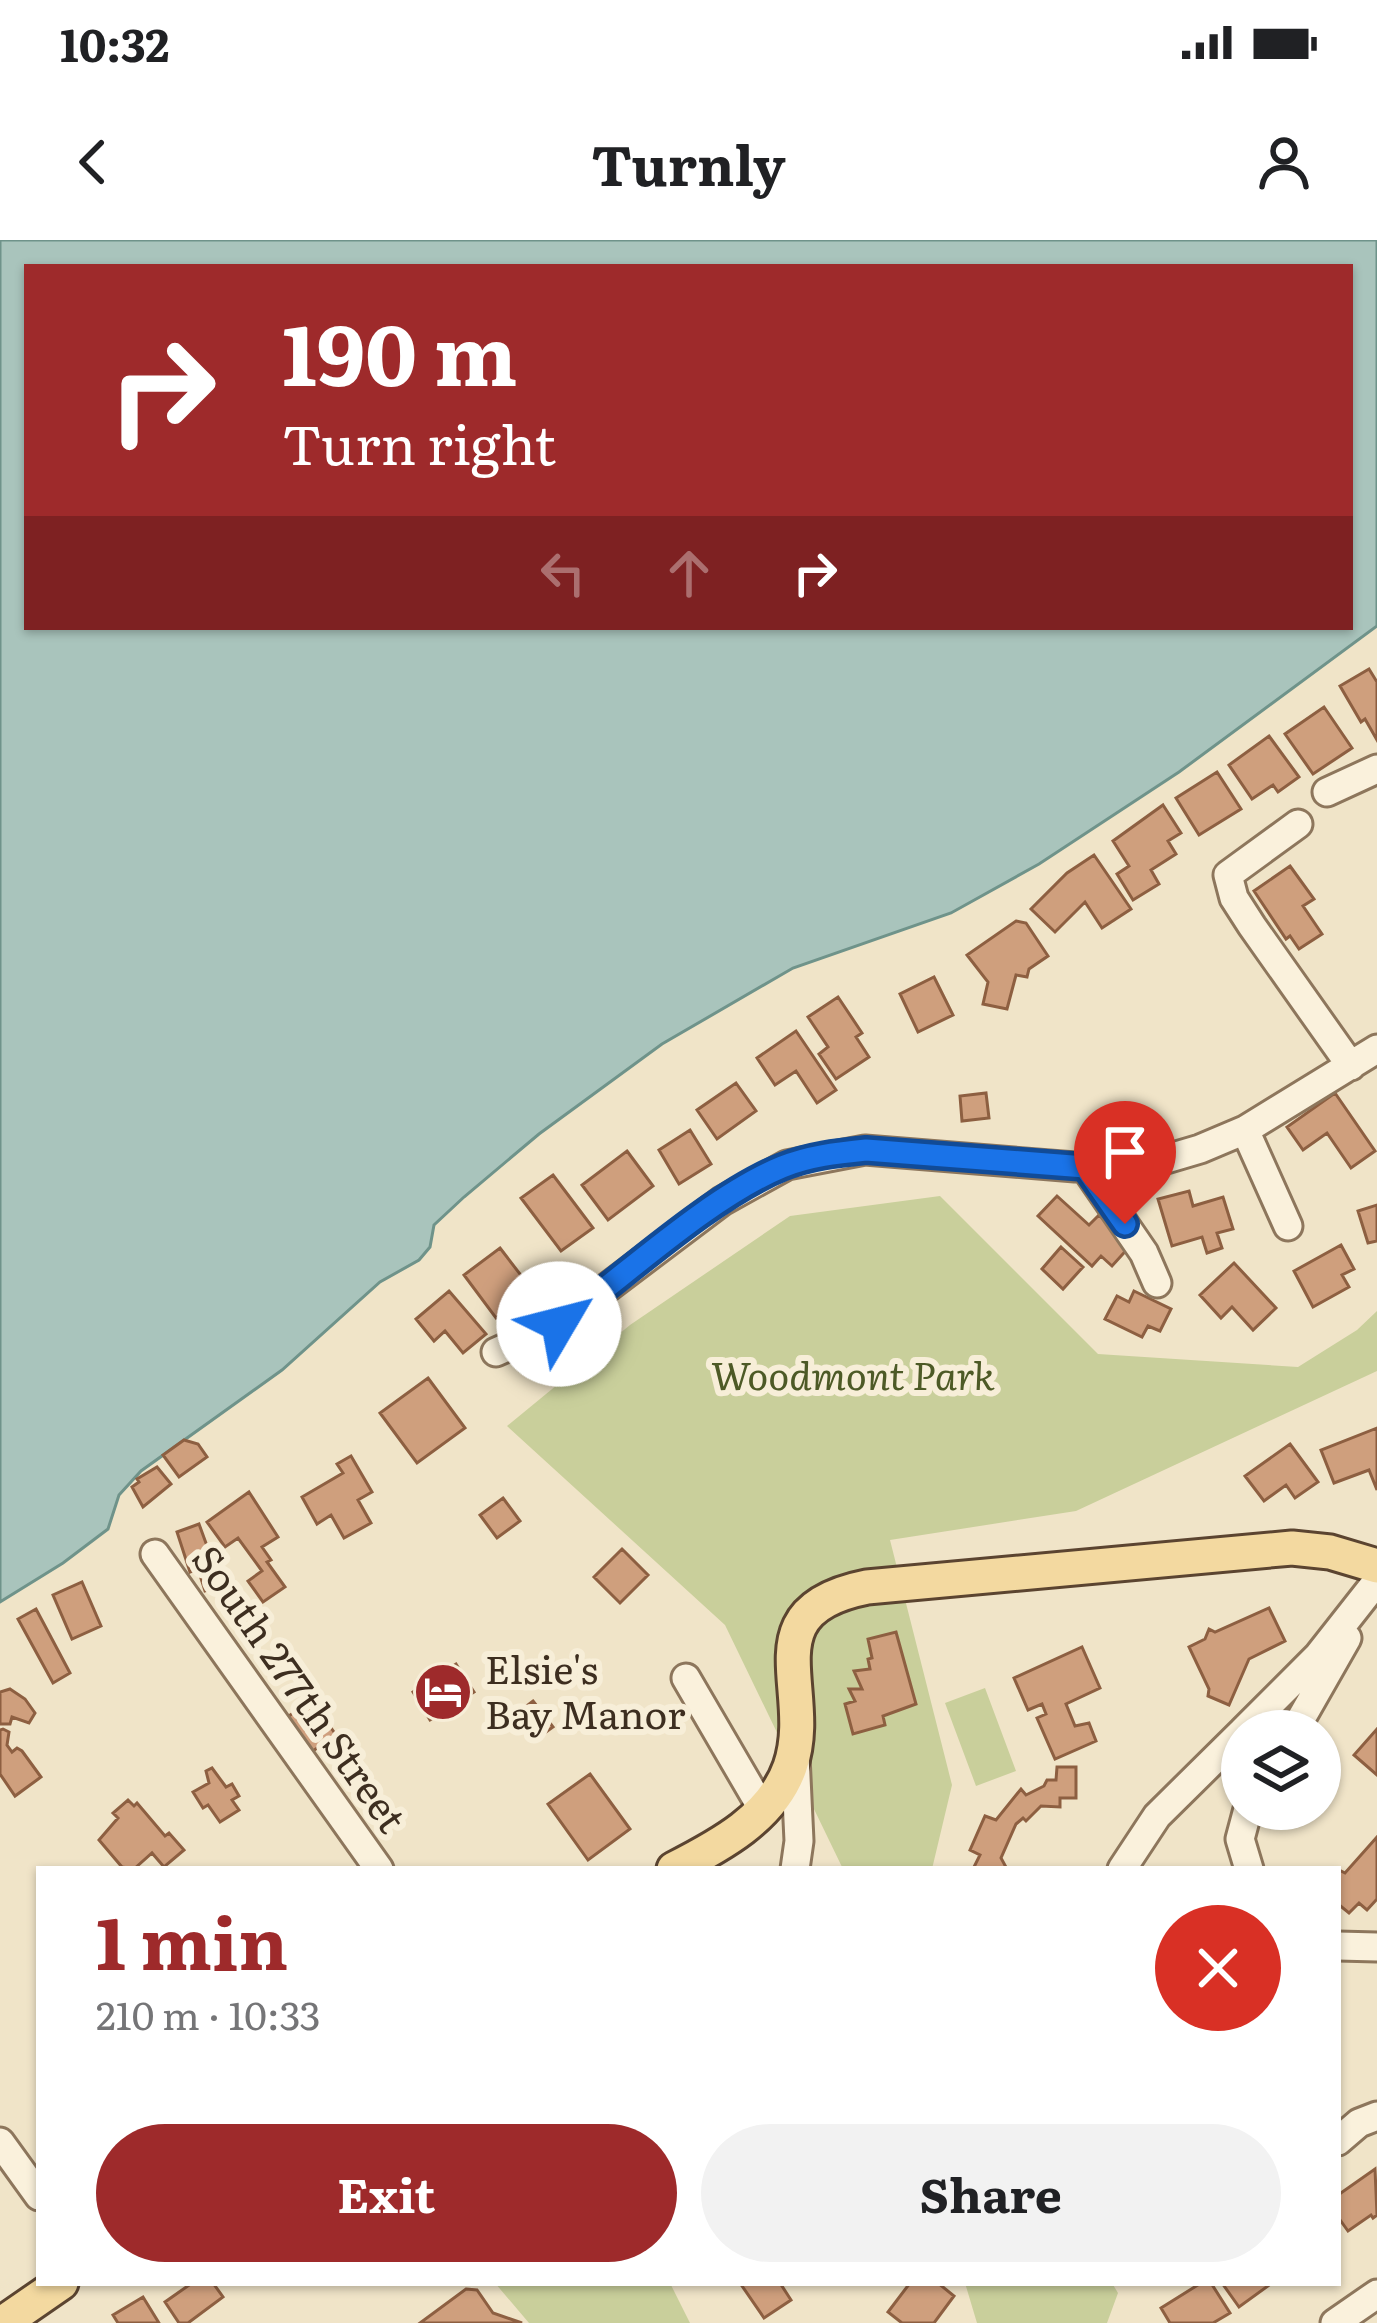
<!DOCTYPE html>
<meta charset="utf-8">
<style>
body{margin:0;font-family:Literata,serif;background:#f2f2f2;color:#202124;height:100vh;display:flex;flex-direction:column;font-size:45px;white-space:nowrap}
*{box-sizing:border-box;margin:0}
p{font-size:39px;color:#757577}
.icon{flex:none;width:66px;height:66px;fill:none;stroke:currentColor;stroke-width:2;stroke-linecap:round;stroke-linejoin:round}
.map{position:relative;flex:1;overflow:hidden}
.drawer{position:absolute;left:36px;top:1626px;width:1305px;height:420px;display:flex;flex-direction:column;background:#fff;border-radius:0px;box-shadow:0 3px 9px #0004}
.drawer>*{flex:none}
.banner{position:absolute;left:24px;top:24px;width:1329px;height:366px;border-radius:0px;box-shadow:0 3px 9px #0004;background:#9e2a2b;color:#fff;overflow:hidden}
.controls{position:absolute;left:1221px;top:1470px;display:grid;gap:24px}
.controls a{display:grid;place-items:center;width:120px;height:120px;border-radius:50%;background:#fff;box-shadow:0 3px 9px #0004;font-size:60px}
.pin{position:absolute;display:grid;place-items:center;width:102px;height:102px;color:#fff;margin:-123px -51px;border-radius:50% 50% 50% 0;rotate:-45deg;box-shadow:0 0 12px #0007}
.pin .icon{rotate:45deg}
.me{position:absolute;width:132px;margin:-66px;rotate:53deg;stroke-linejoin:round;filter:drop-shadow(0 0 9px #0008)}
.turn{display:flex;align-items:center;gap:42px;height:252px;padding:0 60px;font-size:54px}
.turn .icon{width:156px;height:156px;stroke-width:2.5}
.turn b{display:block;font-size:84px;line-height:102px}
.lanes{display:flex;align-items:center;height:114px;padding:0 60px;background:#0003;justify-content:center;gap:60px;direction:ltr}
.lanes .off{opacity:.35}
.round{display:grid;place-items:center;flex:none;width:126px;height:126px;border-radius:63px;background:#f2f2f2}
.overview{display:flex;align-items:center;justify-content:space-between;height:204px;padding:0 60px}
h1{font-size:72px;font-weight:700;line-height:90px;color:#9e2a2b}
.primary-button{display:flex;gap:24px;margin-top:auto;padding:24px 60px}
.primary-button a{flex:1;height:138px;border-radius:72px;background:#9e2a2b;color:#fff;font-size:48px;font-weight:700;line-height:138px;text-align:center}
.primary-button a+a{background:#f2f2f2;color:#202124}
.status{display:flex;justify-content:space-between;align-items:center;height:84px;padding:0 60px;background:#fff;direction:ltr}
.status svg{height:33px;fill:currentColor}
header{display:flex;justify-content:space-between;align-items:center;height:156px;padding:0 60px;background:#fff;font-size:54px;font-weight:700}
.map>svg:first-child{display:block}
.green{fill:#c9cf9b}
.water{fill:#a9c4bc;stroke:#6f938a;stroke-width:3;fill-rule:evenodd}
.building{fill:#cf9f7d;stroke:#8d5f41;stroke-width:3}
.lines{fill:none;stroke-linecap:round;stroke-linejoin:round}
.minor-casing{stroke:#8d765c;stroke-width:33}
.major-casing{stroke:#5b4430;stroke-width:39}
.minor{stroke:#faf1dc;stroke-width:27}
.major{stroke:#f3d9a0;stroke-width:33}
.route-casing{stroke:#114b97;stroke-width:30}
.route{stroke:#1a73e8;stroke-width:21}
.labels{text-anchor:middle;stroke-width:12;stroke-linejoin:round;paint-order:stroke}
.park-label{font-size:39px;font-style:italic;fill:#4d5a26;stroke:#f7eed8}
.poi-label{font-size:39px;fill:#3d2e20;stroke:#f7eed8;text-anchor:start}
.street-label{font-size:39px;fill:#3d2e20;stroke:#f7eed8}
</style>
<div class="status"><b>10:32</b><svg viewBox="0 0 49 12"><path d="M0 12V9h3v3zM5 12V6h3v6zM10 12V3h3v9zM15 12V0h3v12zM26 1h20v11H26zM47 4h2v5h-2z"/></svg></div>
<header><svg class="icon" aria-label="back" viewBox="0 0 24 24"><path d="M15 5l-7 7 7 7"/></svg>Turnly<svg class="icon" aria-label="person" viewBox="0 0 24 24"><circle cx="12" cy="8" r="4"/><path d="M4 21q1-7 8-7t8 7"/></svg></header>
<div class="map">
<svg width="1377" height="2083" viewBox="0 0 1377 2083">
<rect width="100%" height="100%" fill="#f0e4c8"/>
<!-- green -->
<path class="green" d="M940,956l158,158 200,13 59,-37 20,-19v60l-301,140 -186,29 62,245 -20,84h-89l-118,-244 -218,-199 123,-101 160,-109z
M985,1448l31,83 -40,15 -31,-83z
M495,2043h175l20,40h-161z
M965,2043h147l6,10 -11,30h-130z"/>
<!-- water -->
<path class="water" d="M0,0h1377v386l-198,146 -140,92 -88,49 -158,55 -131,76 -123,90 -75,63 -30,28 -4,22 -11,13 -39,22 -98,88 -141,101 -22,24 -11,34 -45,34 -63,39zM27,27h1323v360h-1323z"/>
<!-- building -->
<path class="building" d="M1369,429l8,13v58l-12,-21 -4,3 -21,-36z
M1324,467l28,41 -39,26 -28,-40z
M1269,496l30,41 -21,15 -5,-7 -21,14 -23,-34z
M1217,532l24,37 -42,26 -23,-37z
M1163,565l18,28 -13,8 8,13 -25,16 8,14 -26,16 -16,-26 12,-8 -16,-25z
M1094,615l37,54 -29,19 -17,-26 -30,30 -24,-23 36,-36z
M1290,626l24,33 -11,7 19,28 -23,15 -9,-13 -4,3 -32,-48z
M1016,681l10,2 22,33 -19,13 -2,8 -11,-2 -9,34 -24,-5 5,-22 -21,-27z
M934,737l19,38 -35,17 -18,-38z
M838,757l24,36 -6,4 13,20 -33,22 -17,-25 9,-7 -20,-30z
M796,791l40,59 -19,13 -21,-32 -21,14 -18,-27z
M736,843l20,28 -39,28 -20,-29z
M986,853l3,25 -27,3 -2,-25z
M1335,853l40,58 -24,17 -24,-35 -24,17 -16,-23z
M690,890l21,34 -32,20 -20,-34z
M627,911l26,35 -45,34 -26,-35z
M553,935l40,53 -32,23 -40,-53z
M1189,951l4,15 30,-9 10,32 -16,4 5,15 -15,5 -5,-16 -30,9 -14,-47z
M1057,956l32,29 10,-10 32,30 -19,21 -11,-10 -9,10 -54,-50z
M1377,965v36l-9,2 -10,-32z
M1341,1005l13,24 -12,6 7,12 -36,20 -19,-36z
M1061,1007l22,20 -20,22 -21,-20z
M500,1008l33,43 -37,27 -32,-43z
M1234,1023l42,45 -23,22 -21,-23 -11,11 -21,-23z
M449,1051l37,43 -23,19 -18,-22 -11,10 -18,-22z
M1134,1051l37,18 -11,22 -12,-5 -6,11 -37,-18 12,-23 12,6z
M428,1138l37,50 -48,35 -37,-50z
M1377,1188v62l-8,-20 -35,13 -13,-33z
M184,1200l14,4 9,13 -28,20 -16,-22z
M1290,1204l28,38 -23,16 -9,-13 -22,16 -19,-25z
M351,1216l21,36 -14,8 13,23 -27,15 -13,-23 -14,9 -15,-27 41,-24 -6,-9z
M157,1227l14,17 -28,23 -11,-20 7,-5 -2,-3z
M249,1252l29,45 -16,10 9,13 -4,2 18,25 -22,15 -15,-21 14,-10 -24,-33 -13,9 -18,-25z
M503,1258l17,23 -23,17 -17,-23z
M199,1284l15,41 -6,2 7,21 -10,3 -7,-22 -8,3 -13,-40z
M622,1309l26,26 -28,28 -26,-26z
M82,1342l19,44 -29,13 -19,-44z
M1269,1368l16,33 -36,18 -20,46 -21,-9 1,-7 -20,-42 16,-8 4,-10 6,3z
M36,1369l34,64 -17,10 -35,-64z
M896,1392l20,72 -33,12 2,9 -32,9 -8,-30 10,-3 -6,-12h13l-8,-18 16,-2 -2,-10 4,-1 -4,-19z
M1082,1407l18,41 -34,16 9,22 14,-3 7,18 -41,18 -18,-41 9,-4 -4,-10 -14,6 -14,-32z
M456,1424l18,28 -44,28 -17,-28z
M10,1449l15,10 10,14 -6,10 -17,-6 -2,7h-10v-32z
M312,1460l24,35 -26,18 -24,-35z
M533,1461l20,26 -18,13 -19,-26z
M3,1489l6,3 -2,13 5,7 5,-4 5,3 19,26 -26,19 -15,-22v-44z
M1377,1489v46l-23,-20z
M1057,1527h19v31h-16v9l-19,-1 -15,15 -3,-3 -7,6 -15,34 6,11h-34l7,-14 -10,-5 15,-34 11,4 25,-31 5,6 18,-9 3,-6h9z
M212,1528l14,19 6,-3 7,12 -7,4 7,10 -19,12 -12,-17 -5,3 -10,-16 16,-9 -3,-12z
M590,1534l40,55 -42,31 -40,-56z
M128,1560l6,6 3,-3 28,33 4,-3 15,17 -20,17 -12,-14 -18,16 -12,-2 -23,-27 19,-22 -5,-5z
M1377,1597v62l-10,11 -8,-7 -10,10 -11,-9 -1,-35 8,4z
M1375,1929l2,46 -4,3 -2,-3 -23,16 -10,-14v-22z
M192,2043h21l10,14 -35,26h-9l-14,-21z
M740,2043h40l11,17 -27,18z
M910,2043h28l16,13 -20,27h-32l-14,-11z
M1201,2043h10l19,30 -17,10h-43l-9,-15z
M1222,2043h50l-33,24z
M466,2049l11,1 16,23 29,10h-102z
M143,2057l16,26h-41l-5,-8z"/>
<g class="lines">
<!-- minor casing -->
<g class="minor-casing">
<path id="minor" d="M1327,552l50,-23
M1298,584l-70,51 6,23 18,28 99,140
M1245,890l43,96
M1085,927l59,86 13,30
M496,1112l63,-28 163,-123 65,-36 78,-15 210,17 81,-5 44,-13 45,-19 132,-81
M155,1314l224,315
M686,1438l77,132
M1243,1491l75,-75 59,-75
M1294,1491l53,-93
M1248,1569l-8,30 9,30
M795,1629l4,-28 -4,-85
M1122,1629l35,-53 85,-84
M1338,1706l39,1
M1338,1901l21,-18 18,-7
M0,1902l39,54
M1335,2083l42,-29"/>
</g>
<!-- major casing -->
<g class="major-casing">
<path id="major" d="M674,1629c45,-23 98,-51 116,-102 27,-77 -44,-156 77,-180l425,-39 38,4 47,14
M3,2083l58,-40"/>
</g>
<!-- minor -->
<use href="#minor" class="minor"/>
<!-- major -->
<use href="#major" class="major"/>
</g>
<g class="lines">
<!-- route casing -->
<g class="route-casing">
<path id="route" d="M559,1084c66,-48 150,-127 223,-157 27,-11 55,-14 84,-17l219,17 40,57"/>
</g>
<!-- route -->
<use href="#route" class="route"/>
</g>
<!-- icons -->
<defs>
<g id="hotel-disc" transform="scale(3)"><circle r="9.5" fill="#9e2a2b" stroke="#f7eed8"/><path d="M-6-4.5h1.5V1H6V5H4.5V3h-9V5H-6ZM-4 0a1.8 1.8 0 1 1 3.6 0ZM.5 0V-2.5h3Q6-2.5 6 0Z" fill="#fff"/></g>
</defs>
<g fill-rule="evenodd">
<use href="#hotel-disc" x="443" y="1452"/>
</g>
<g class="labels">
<!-- park labels -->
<g class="park-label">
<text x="853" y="1150">Woodmont Park</text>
</g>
<!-- poi labels -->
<g class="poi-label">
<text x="485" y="1444">Elsie's<tspan x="485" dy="45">Bay Manor</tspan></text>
</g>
<!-- street labels -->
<g class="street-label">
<text transform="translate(299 1449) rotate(55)" y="14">South 277th Street</text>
</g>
</g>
</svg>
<div class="controls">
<a><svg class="icon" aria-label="layers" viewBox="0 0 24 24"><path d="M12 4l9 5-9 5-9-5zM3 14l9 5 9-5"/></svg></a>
</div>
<div class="pin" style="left:1125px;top:984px;background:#d93025"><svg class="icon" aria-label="arrive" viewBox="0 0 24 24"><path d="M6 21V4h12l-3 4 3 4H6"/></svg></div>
<svg class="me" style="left:559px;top:1084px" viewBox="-20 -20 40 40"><circle r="19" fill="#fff"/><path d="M0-13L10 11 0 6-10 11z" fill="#1a73e8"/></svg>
<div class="banner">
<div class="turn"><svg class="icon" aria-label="right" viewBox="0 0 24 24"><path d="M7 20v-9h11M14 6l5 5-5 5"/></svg><div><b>190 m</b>Turn right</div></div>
<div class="lanes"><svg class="icon off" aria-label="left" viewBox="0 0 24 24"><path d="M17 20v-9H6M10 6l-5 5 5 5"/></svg><svg class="icon off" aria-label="ahead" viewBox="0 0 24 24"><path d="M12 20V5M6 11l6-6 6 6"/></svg><svg class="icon" aria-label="right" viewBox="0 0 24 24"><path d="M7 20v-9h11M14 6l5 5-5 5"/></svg></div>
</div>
<section class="drawer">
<div class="overview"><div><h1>1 min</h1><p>210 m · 10:33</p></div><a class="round" style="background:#d93025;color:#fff"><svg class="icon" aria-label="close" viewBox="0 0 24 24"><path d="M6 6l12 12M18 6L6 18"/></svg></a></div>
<div class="primary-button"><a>Exit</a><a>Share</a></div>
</section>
</div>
